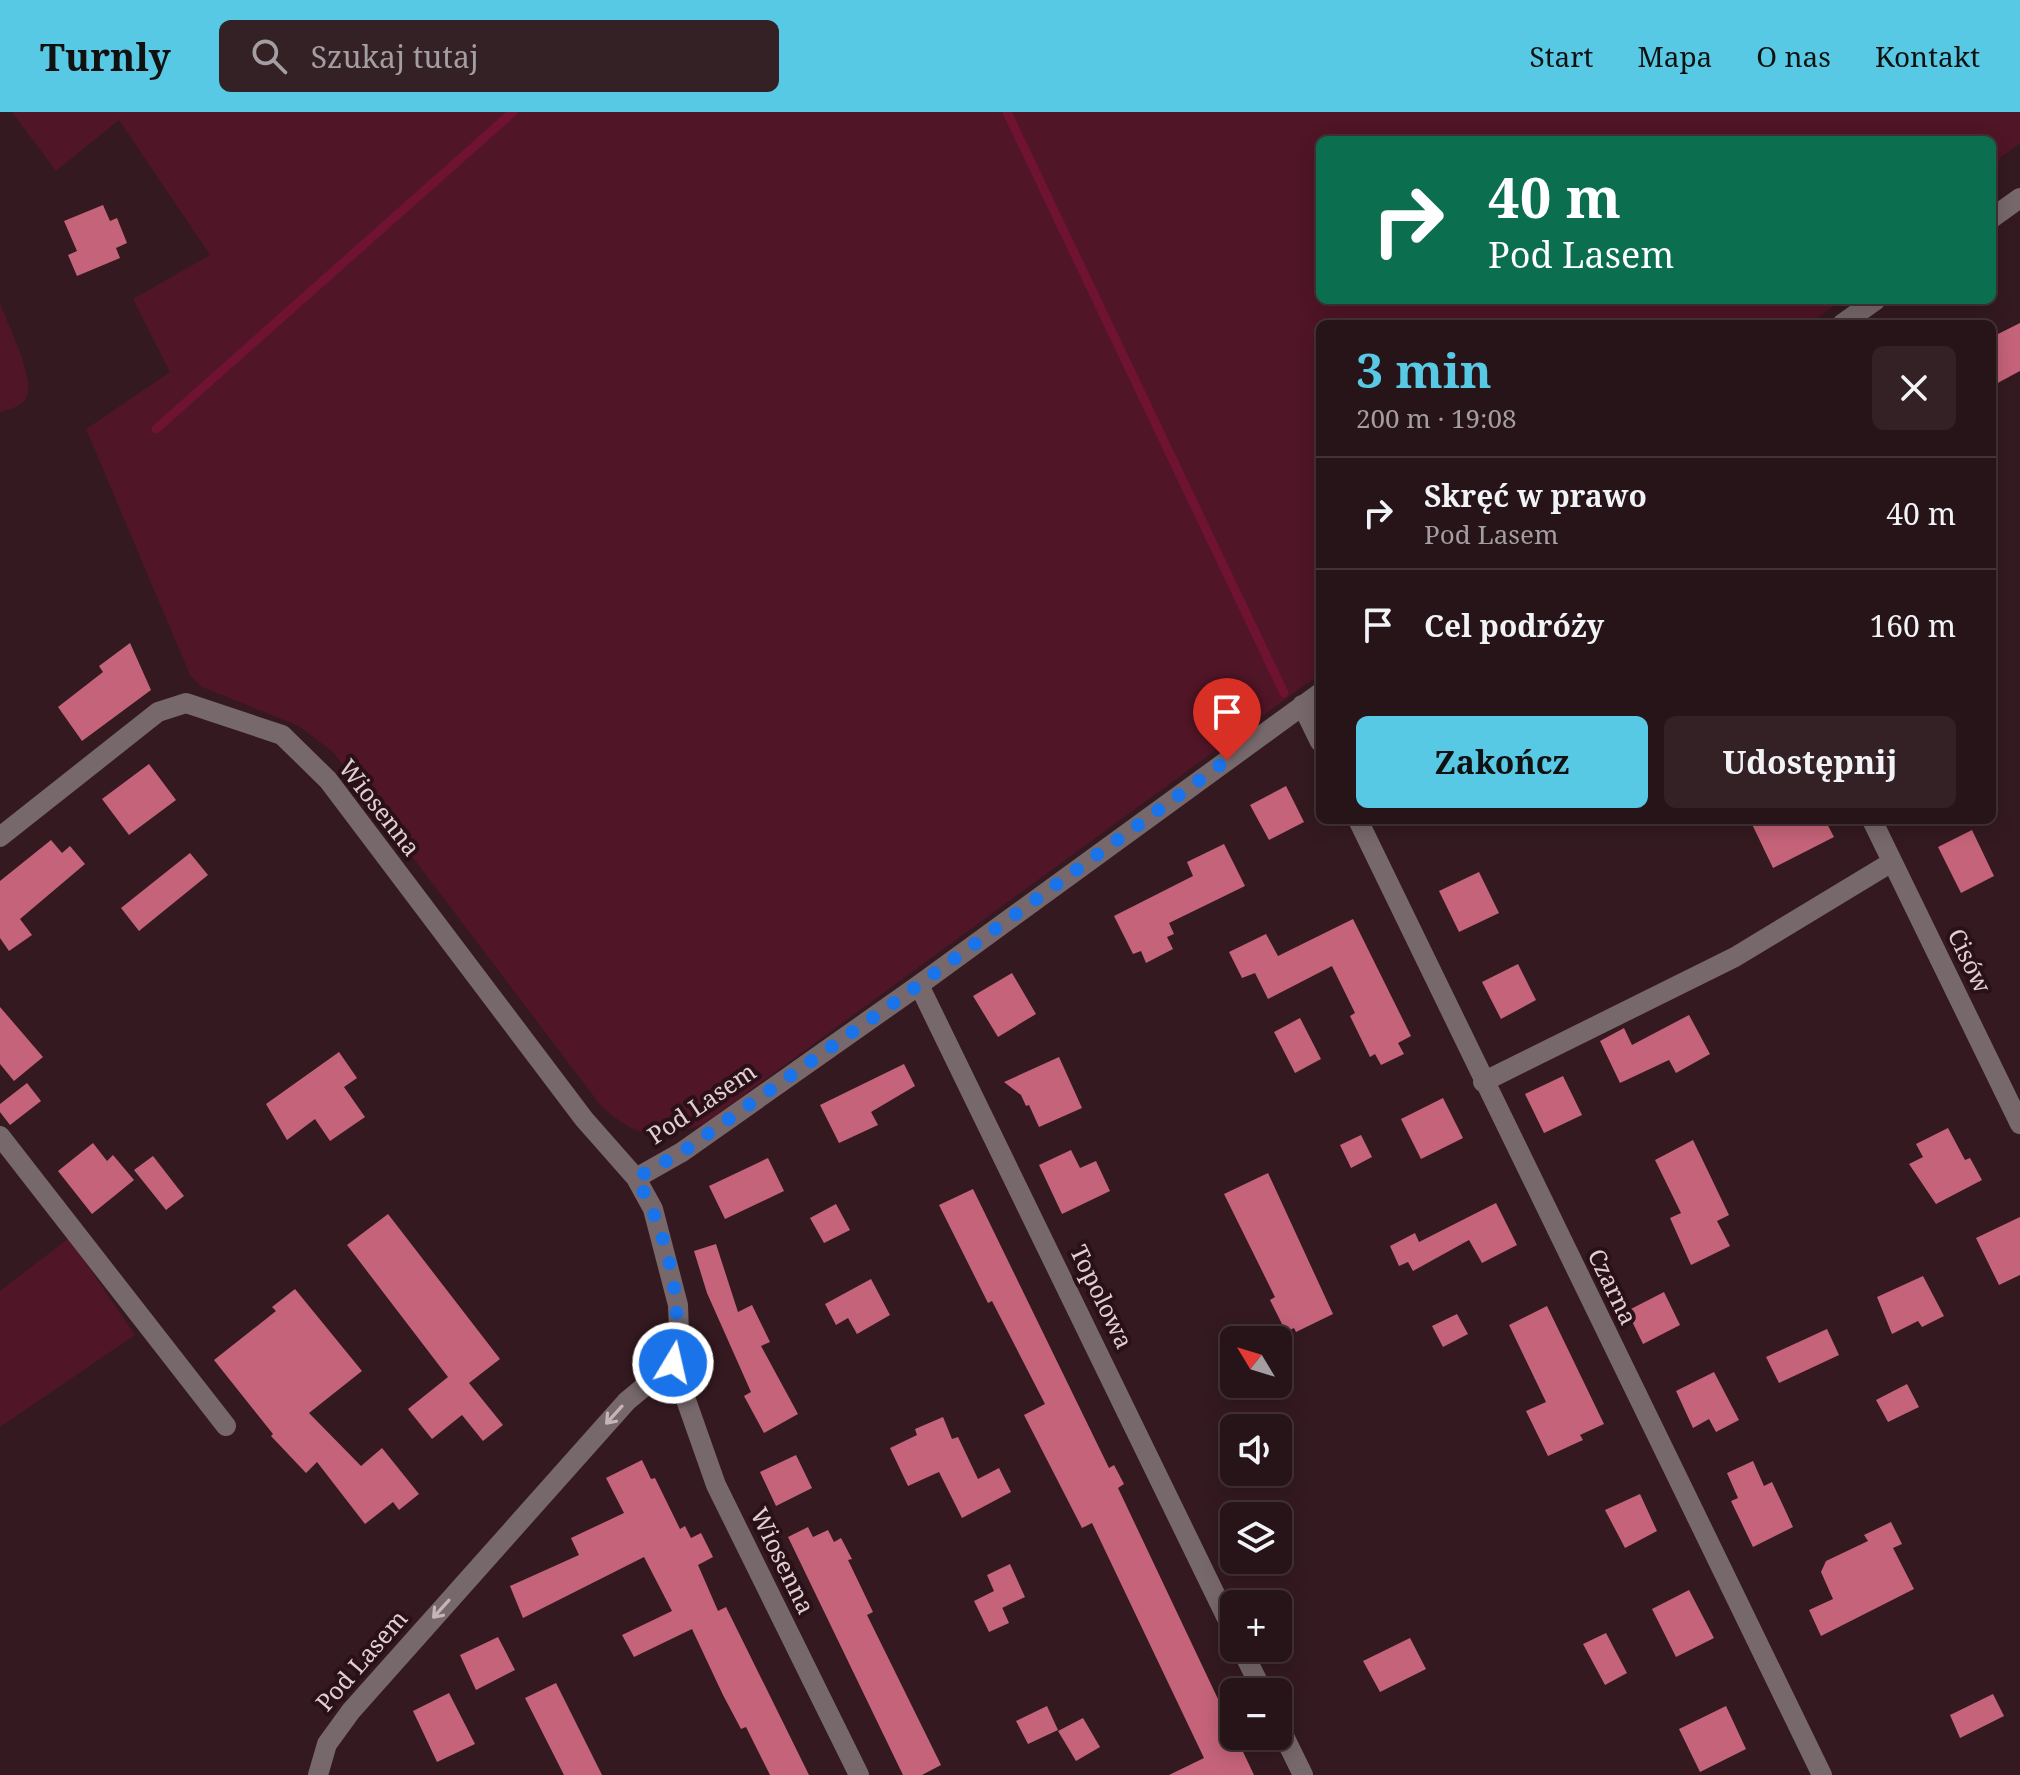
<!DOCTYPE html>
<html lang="pl">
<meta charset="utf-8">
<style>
body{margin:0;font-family:"Noto Serif",serif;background:#332125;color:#f1f3f6;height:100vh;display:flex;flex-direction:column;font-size:30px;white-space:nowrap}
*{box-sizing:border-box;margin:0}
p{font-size:26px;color:#a49ea2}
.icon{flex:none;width:44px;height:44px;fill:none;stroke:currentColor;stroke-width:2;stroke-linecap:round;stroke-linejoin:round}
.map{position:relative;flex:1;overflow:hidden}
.side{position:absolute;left:1316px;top:208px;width:680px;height:504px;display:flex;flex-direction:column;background:#271418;border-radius:12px;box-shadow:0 4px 20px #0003,0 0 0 2px #433337}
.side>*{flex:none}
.guide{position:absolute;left:1316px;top:24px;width:680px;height:168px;border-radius:12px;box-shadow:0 4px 20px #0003,0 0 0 2px #433337;background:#0b6e4f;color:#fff;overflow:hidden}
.needle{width:52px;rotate:308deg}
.fabs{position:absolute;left:1220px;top:1214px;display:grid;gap:16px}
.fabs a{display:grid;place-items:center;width:72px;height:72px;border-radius:12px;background:#271418;box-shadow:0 4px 20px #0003,0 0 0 2px #433337;font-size:40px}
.pin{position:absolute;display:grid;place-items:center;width:68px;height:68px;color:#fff;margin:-82px -34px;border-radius:50% 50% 50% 0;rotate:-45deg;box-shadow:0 0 8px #0007}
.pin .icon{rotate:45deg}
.me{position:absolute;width:88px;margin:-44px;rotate:9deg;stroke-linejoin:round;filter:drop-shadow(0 0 6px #0008)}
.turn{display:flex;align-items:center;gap:28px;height:168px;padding:0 40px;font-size:36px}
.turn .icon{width:104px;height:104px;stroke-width:2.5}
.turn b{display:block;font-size:56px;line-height:68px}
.round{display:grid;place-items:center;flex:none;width:84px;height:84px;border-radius:12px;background:#332125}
.headline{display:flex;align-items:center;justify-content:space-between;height:136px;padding:0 40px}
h1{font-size:48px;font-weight:700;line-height:60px;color:#58c9e4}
.primary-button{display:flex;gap:16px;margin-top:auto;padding:16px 40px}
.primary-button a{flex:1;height:92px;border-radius:12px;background:#58c9e4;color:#111;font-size:32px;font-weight:700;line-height:92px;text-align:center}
.primary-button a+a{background:#332125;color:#f1f3f6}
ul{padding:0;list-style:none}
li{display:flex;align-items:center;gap:24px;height:112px;padding:0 40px;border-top:2px solid #433337}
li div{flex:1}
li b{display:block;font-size:30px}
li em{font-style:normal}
header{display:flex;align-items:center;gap:48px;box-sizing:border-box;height:112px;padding:0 40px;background:#58c9e4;color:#111}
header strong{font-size:38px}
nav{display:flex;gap:44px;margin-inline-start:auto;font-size:28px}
.search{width:560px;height:72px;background:#332125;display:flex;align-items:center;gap:20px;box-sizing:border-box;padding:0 28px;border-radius:12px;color:#a49ea2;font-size:30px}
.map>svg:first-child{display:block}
.green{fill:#501527}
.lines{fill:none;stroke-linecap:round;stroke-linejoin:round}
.stream{stroke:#701333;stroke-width:9}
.building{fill:#c5637a}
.minor{stroke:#77686b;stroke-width:20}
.oneway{stroke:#c6b5b8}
.route{stroke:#1a73e8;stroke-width:14;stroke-dasharray:0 25.2}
.labels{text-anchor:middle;stroke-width:8;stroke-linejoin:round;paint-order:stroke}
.street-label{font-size:24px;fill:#e1cfd2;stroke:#291117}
</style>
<header>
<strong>Turnly</strong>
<div class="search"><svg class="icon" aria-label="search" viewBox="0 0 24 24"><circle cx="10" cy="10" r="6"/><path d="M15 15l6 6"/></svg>Szukaj tutaj</div>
<nav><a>Start</a><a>Mapa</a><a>O nas</a><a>Kontakt</a></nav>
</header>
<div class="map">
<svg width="2020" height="1663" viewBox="0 0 2020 1663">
<rect width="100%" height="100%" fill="#341a20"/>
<!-- green -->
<path class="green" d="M12,0h2008v31l-20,15 -8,29v-47h-672v160h523l-35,24h-488v350l-616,450c-48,16 -64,16 -103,-18l-268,-354 -34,-26 -97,-39 -12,-12 -104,-246 84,-57 -37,-73 77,-44 -91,-135 -63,51z
M0,191c7,20 35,75 27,93 -4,11 -17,13 -27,16z
M69,1126l66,97 -135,92v-136z"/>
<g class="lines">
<!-- stream -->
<path class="stream" d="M1007,0l277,581
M156,317l357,-317"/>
</g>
<!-- building -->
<path class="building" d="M103,93l7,16 7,-3 10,25 -11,5 4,10 -43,18 -9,-21 9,-4 -13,-30z
M2020,211v48l-28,15v-49z
M130,531l21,47 -69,51 -24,-34 45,-35 -4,-6z
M149,652l27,36 -47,35 -27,-36z
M1286,674l18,36 -35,18 -19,-35z
M1750,708h75l9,17 -61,31z
M1972,718l22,46 -33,17 -23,-46z
M51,728l11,13 8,-7 15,18 -65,55 12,16 -23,16 -9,-13v-57z
M1224,732l21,42 -76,37 5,11 -7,3 6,12 -27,14 -5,-12 -8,3 -19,-38 79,-40 -6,-14z
M190,741l18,22 -69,56 -18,-23z
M1479,760l20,41 -40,19 -20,-41z
M1353,807l58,117 -13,7 6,11 -23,11 -6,-11 -5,3 -20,-41 5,-3 -23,-47 -64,33 -13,-26 -13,5 -13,-26 37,-18 12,22z
M1518,852l18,36 -35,19 -19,-37z
M1012,861l24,41 -38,23 -25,-41z
M0,895l43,50 -29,24 -14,-17z
M1689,903l21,39 -34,19 -7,-13 -49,23 -20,-42 24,-13 8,17z
M1300,906l21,41 -26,14 -21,-41z
M339,940l18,26 -13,9 21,30 -35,24 -15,-22 -28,21 -21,-36z
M1059,945l23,51 -43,19 -10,-22 -3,1 -5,-11 -17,-13z
M904,952l11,22 -44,26 7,13 -39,18 -19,-38z
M1563,964l19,39 -38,18 -19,-39z
M27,971l14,18 -31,24 -10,-13v-8z
M1443,986l20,40 -42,21 -20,-40z
M1948,1016l17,32 5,-2 12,22 -46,24 -27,-40 14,-7 -7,-13z
M1361,1023l11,22 -21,11 -11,-23z
M1693,1028l36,75 -12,6 13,25 -39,19 -21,-47 11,-5 -26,-53z
M93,1031l14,18 6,-6 21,25 -42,34 -34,-43z
M1071,1038l9,18 16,-7 14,30 -48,23 -23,-49z
M153,1044l31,40 -18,14 -32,-40z
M768,1046l16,33 -59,28 -16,-33z
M1268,1061l65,141 -37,18 -2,-4 -8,4 -16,-32 5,-3 -51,-103z
M973,1077l136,279 5,-3 10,19 -6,4 136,287h-85l35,-17 -112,-235 -10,5 -58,-113 21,-11 -53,-103 -4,2 -49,-98z
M1496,1091l21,42 -35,18 -13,-23 -56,31 -5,-9 -9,4 -9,-20 25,-13 4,9z
M836,1092l14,26 -26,13 -14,-25z
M388,1102l112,145 -31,24 34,42 -20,16 -21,-26 -30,24 -24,-30 40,-32 -101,-132z
M2020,1105v58l-21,10 -23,-47z
M716,1132l22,68 14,-7 18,37 -9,4 37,68 -34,19 -20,-37 7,-4 -44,-99 -13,-42z
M1923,1164l21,40 -22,11 -4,-6 -26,13 -15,-37z
M871,1167l19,36 -33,19 -9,-16 -12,7 -11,-21z
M295,1177l67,82 -53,42 52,53 21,-18 37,46 -20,16 -6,-8 -28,22 -48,-62 -11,11 -35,-37 2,-2 -59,-74 62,-49 -4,-4z
M1664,1180l16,33 -37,19 -16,-33z
M1547,1194l57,118 -24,11 3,5 -35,16 -22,-45 20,-9 -37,-77z
M1457,1202l11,20 -25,13 -11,-21z
M1827,1217l12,26 -60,28 -13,-26z
M1714,1260l25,48 -23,12 -7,-13 -16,9 -17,-37z
M1907,1272l12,23 -31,15 -12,-22z
M943,1305l9,22 6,-2 20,42 21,-11 12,24 -49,26 -23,-46 -31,14 -18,-38 27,-13 -2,-6z
M796,1343l16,33 -36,18 -16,-34z
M642,1348l9,19 4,-1 25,51 5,-3 6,12 10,-5 12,24 -15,8 20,46 8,-4 83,168h-39l-24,-48 -5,2 -18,-34 -31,-66 -58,28 -12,-22 50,-24 -28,-54 -121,61 -13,-32 69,-31 -8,-17 53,-25 -18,-35z
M1753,1349l11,25 8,-4 21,45 -40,20 -22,-46 7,-3 -11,-25z
M1640,1382l17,37 -32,17 -20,-38z
M1891,1410l11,22 -9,4 21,41 -93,47 -12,-26 24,-11 -12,-27 5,-11 42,-20 -4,-6z
M808,1415l5,10 15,-7 6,12 7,-4 11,21 -4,1 25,52 -6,3 74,150 -19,10h-19l-115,-238z
M1010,1452l15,33 -23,11 -5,-12 12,27 -20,9 -15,-31 20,-10 -7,-16z
M1689,1478l25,48 -38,19 -24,-48z
M1606,1521l21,40 -22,12 -22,-41z
M498,1525l17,33 -39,20 -16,-35z
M1410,1526l16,31 -46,23 -17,-31z
M556,1571l46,92h-38l-39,-77z
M449,1581l26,51 -38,18 -24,-51z
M1993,1582l11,22 -44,22 -10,-23z
M1047,1594l11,24 -30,14 -12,-23z
M1726,1594l20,43 -46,23 -21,-43z
M1083,1606l17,29 -24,14 -18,-30z"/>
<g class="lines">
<!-- minor -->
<path class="minor" d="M1992,106l28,-20
M1842,212l34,-24
M1302,593l18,37
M1358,708l464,955
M1872,708l148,304
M0,725l158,-125 28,-9 96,32 46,45 256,339 52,59 17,31 25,96 1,27 -6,31 -46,38 -276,310 -24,33 -9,31
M919,873l315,648
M1483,970l252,-125 157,-95
M0,1024l226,290
M636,1066l46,-26 237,-167 401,-292
M673,1251l43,122 143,290
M1241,1536l22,44
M1278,1612l25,51"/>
</g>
<!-- one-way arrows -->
<defs><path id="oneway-shaft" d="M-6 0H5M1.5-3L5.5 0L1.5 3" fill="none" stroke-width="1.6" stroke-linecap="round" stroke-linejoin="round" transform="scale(2)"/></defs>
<g class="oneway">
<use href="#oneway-shaft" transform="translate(614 1303) rotate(132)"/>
<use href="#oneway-shaft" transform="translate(441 1497) rotate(132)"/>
</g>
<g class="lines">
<!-- route -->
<path class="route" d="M673,1251c12,-61 -6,-131 -37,-185l46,-26 213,-150 332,-242"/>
</g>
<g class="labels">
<!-- street labels -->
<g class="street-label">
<text transform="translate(379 696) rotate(52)" y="8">Wiosenna</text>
<text transform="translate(1969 849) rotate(64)" y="8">Cisów</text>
<text transform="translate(702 992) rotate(-34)" y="8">Pod Lasem</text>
<text transform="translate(1612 1175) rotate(64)" y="8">Czarna</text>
<text transform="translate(1101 1185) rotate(64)" y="8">Topolowa</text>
<text transform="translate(782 1449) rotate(64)" y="8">Wiosenna</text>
<text transform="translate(362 1549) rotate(-49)" y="8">Pod Lasem</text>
</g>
</g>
</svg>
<div class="fabs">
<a><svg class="needle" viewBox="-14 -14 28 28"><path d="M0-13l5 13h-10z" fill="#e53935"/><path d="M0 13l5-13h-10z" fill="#a49ea2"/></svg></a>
<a><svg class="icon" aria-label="sound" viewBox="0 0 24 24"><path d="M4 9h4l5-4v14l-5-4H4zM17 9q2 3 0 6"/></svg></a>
<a><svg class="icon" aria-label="layers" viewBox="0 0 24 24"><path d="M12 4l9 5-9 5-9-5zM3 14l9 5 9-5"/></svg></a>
<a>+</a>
<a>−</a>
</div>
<div class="pin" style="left:1227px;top:648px;background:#d93025"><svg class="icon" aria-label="arrive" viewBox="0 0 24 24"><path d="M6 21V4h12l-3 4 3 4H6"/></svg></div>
<svg class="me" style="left:673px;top:1251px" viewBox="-20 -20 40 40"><circle r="17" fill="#1a73e8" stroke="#fff" stroke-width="3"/><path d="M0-11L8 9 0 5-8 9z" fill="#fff"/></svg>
<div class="guide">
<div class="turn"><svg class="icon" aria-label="right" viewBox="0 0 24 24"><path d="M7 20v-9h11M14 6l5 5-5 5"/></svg><div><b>40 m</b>Pod Lasem</div></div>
</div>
<section class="side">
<div class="headline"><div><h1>3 min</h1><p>200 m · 19:08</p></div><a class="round"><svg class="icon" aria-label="close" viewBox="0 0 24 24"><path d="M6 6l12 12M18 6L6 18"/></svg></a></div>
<ul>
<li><svg class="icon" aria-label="right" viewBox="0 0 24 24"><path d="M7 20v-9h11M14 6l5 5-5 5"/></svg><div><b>Skręć w prawo</b><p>Pod Lasem</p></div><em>40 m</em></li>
<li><svg class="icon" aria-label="arrive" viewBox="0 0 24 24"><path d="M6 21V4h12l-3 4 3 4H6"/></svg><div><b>Cel podróży</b></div><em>160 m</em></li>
</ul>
<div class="primary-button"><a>Zakończ</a><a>Udostępnij</a></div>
</section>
</div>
